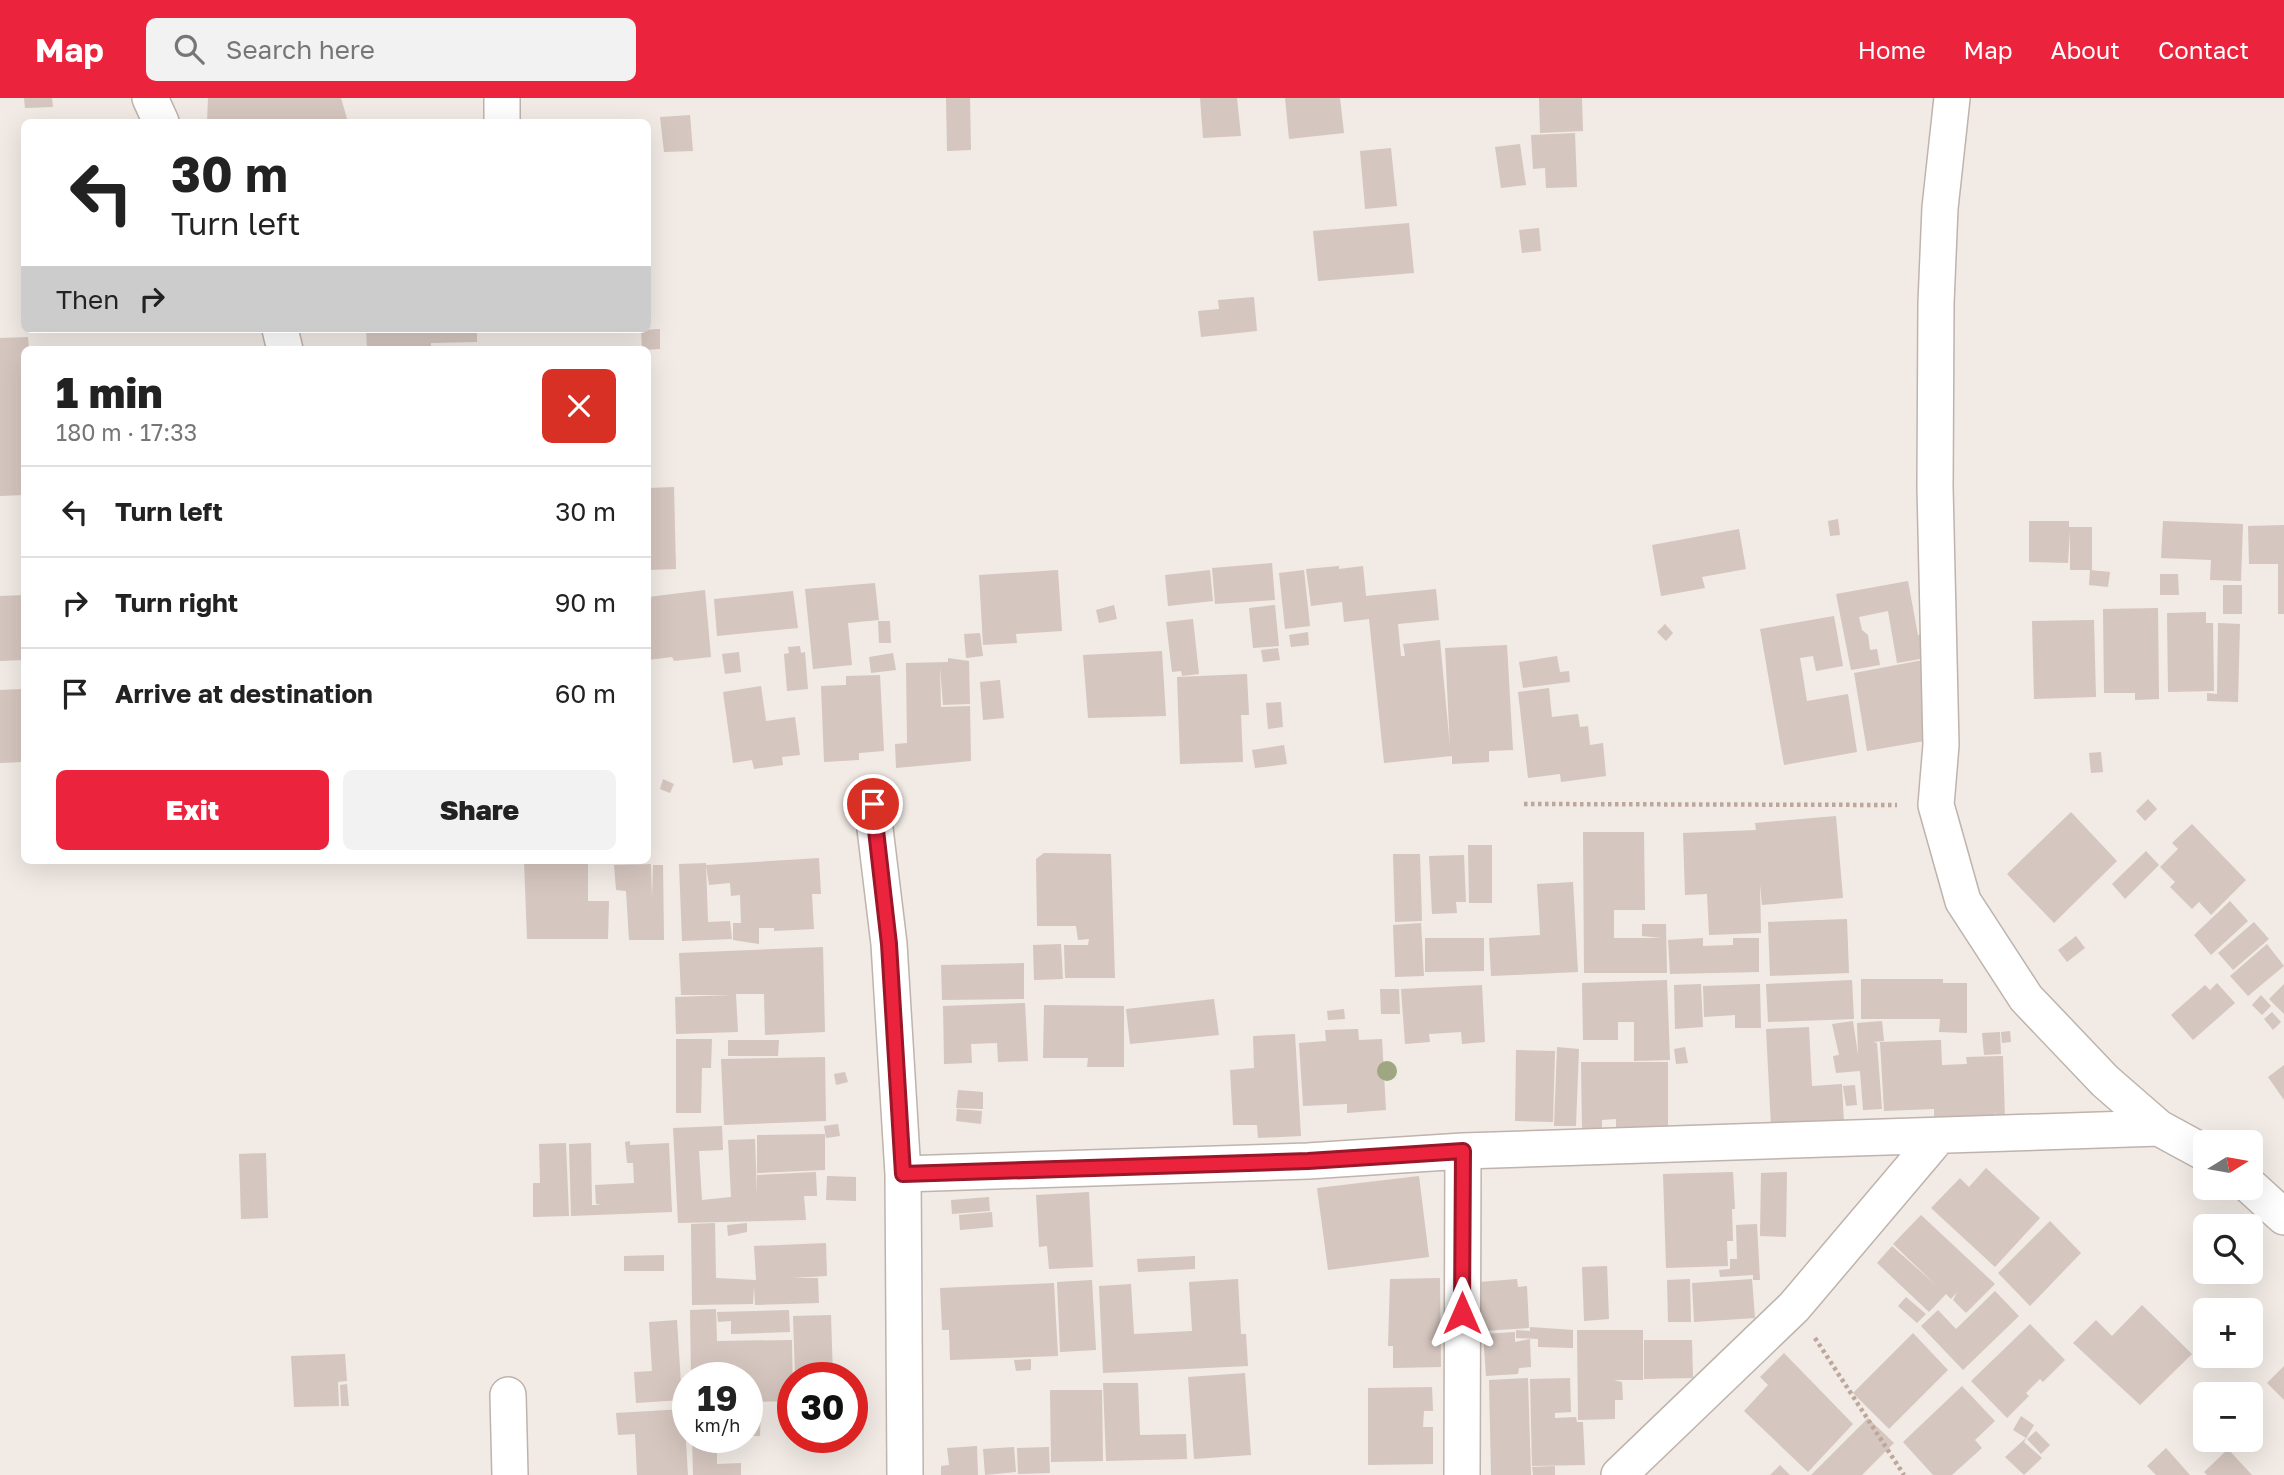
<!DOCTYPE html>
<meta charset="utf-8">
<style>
body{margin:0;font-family:"Golos Text",sans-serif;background:#f2f2f2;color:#222;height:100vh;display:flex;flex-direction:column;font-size:26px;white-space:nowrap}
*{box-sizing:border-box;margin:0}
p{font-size:23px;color:#767676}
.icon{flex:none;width:38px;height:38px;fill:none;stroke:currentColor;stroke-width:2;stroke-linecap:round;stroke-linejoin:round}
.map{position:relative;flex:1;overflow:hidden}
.sheet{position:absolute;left:21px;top:248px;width:630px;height:518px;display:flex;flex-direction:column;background:#fff;border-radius:10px;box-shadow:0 7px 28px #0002}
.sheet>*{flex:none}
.top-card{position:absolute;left:21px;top:21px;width:630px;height:214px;border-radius:10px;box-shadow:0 7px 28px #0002;background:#fff;color:#222;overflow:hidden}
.needle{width:46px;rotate:79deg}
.tools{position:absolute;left:2193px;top:1032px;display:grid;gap:14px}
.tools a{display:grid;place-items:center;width:70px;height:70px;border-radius:10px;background:#fff;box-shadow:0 7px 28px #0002;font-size:35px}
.speed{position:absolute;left:672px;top:1264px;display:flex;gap:14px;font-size:35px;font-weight:700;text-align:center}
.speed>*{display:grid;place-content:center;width:91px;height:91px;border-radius:50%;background:#fff;box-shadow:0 7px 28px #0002;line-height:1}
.speed small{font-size:18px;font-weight:400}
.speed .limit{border:10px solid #d22;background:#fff;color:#111}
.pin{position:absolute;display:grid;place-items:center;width:60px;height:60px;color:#fff;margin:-30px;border:4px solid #fff;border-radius:50%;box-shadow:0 2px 7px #0007}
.me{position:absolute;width:77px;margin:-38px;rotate:0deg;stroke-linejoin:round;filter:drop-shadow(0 0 5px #0008)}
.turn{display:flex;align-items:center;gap:24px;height:147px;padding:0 35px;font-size:32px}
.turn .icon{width:91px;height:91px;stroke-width:2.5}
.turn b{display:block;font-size:49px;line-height:60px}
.then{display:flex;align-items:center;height:66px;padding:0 35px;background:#0003;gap:14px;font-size:26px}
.round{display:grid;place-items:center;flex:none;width:74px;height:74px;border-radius:10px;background:#f2f2f2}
.headline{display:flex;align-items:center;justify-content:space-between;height:119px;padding:0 35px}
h1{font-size:42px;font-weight:800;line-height:52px}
.primary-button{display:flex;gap:14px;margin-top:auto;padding:14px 35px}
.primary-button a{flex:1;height:80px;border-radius:10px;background:#eb233d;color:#fff;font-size:28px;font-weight:800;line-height:80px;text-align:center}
.primary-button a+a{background:#f2f2f2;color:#222}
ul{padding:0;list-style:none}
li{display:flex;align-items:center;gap:21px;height:91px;padding:0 35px;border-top:2px solid #e0e0e0}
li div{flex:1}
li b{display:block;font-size:26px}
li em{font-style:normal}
header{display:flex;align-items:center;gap:42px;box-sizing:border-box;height:98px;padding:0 35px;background:#eb233d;color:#fff}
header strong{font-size:33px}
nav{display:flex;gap:38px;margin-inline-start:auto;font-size:24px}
.search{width:490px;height:63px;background:#f2f2f2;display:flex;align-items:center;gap:18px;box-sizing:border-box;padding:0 24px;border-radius:10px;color:#767676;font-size:26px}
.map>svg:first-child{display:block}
.building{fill:#d5c6bf}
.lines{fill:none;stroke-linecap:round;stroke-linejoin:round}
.minor-casing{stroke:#bfb3ac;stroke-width:38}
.path{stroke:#bda79b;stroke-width:4.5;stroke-dasharray:3.5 3.5;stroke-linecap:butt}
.minor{stroke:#fff;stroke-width:35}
.tree{fill:#9ea780}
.route-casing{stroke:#991728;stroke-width:18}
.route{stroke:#eb233d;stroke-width:12}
</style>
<header>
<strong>Map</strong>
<div class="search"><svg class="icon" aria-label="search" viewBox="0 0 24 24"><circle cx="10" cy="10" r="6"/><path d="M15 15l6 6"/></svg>Search here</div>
<nav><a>Home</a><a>Map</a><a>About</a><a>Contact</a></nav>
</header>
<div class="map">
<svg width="2284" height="1377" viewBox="0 0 2284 1377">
<rect width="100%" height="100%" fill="#f1eae5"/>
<!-- building -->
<path class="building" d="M24,0h28l1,9 -28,1z
M208,0h133l7,24h-141z
M946,0h24l1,52 -24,1z
M1200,0h37l4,38 -38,2z
M1285,0h55l4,35 -55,6z
M1539,0h43l1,33 -43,2z
M690,17l3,36 -29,1 -4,-35z
M1575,35l2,54 -31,1 -1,-20 -12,1 -2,-34z
M1520,46l6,41 -25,3 -6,-41z
M1391,50l6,58 -32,3 -5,-58z
M1409,125l5,50 -96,8 -5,-50z
M1539,130l2,23 -19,2 -3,-23z
M1254,199l3,34 -56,6 -3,-26 21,-2 -1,-9z
M366,231h111v13l-46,1v7h-64z
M660,231v20l-18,1 -1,-20z
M28,239l1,13h-5v145l-24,1v-158z
M674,389l2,82 -28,1v-82z
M1838,421l2,16 -10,1 -2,-15z
M2029,423h40v6h23v43h-22v-39l-2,32 -39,-1z
M2163,423l80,3 -2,57 -31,-1 1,-20 -50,-2z
M2284,427v89h-6v-50h-29l-1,-38z
M1739,431l7,40 -44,8 3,11 -44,8 -9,-51z
M1272,465l3,37 -60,4 -3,-36z
M1339,468v3l24,-3 3,30 70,-7 3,31 -41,4 3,32h4l-2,-12 37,-4 10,107 -5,-99 62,-3 6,105 -24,1v11l-37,2v-8l-68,7 -15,-144 -25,3 -2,-20 -31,4 -5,-37z
M1058,472l4,61 -46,3 1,9 -34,2 -4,-70z
M1210,472l3,31 -45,5 -3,-31z
M1304,472l6,56 -25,3 -6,-56z
M2090,472l20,2 -2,15 -19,-2z
M2160,476h18l1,21h-19z
M1908,483l10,54h3l5,23 -29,5 -9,-52 -29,6 3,13 6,5 2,15 7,-1 3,16 -29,5 -15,-76z
M875,485l4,37 -31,3 4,42 -39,4 -8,-80z
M2223,487h19v29h-19z
M705,492l6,67 -37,4 -2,-4 -24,3v-63z
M793,493l5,37 -81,8 -3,-37z
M24,497v65l-24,1v-65z
M1114,507l3,14 -18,4 -3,-13z
M1275,507l4,41 -26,2 -4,-40z
M2158,510l1,91 -24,1v-7h-31l-1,-84z
M2206,514v11h7l1,68 -46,1 -1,-79z
M1834,518l9,50 -27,5 -3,-15 -13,2 7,43 41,-7 9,58 -73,13 -24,-136z
M1193,521l6,55 -17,2 -1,-5 -9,1 -6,-50z
M2094,522l2,77 -62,2 -2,-78z
M878,523h12l1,22h-12z
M2218,525l22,1 -2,78 -31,-1v-8l10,1z
M1665,526l8,9 -7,8 -9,-9z
M1308,534l1,13 -18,2 -2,-12z
M980,535l3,23 -17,2 -2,-24z
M800,548l1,7 4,-1 3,37 -21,2 -3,-37 5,-1 -1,-6z
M1278,550l2,12 -17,2 -2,-12z
M1162,553l4,65 -78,2 -5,-63z
M739,554l2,20 -16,2 -3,-20z
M893,555l3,17 -25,3 -2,-16z
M1557,558l3,16 9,-1 1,11 -47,6 -4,-26z
M948,560l21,3 1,43 -27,1 -3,-39 1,41 29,-1 1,55 -75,7 -1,-24 12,-1 -1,-80 42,-1z
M1923,562l13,79 -69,12 -13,-78z
M1247,576l2,41h-8l2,47 -63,2 -3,-87z
M880,577l4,76 -25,2v7l-35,2 -3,-76 25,-1v-9z
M1000,582l4,38 -21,2 -3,-38z
M761,588l5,35 29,-4 5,38 -18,2 1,8 -29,4 -2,-9 -19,3 -10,-71z
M1549,590l3,29 26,-3 2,13 8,-1 2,19 13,-2 3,33 -45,6 -1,-8 -32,4 -10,-86z
M22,591l1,73 -23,1v-73z
M1281,604l2,25 -15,2 -2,-26z
M1284,647l3,19 -32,4 -3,-18z
M2101,654l2,20 -12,1 -2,-20z
M663,681l11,5 -4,9 -10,-4z
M2148,701l9,10 -12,12 -9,-10z
M2071,714l46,49 -63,62 -47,-49z
M1836,718l7,82 -81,7 -2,-21 1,49 -52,2 -2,-41 -22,1 -2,-62 73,-3 -1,-7z
M2192,726l54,56 -35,35 -12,-13 -7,7 -22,-22 5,-5 -15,-15 18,-18 -6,-6z
M1583,734h61l1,78h-31v28h47l-19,-2v-12h24l1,49h-83z
M1468,747h24v58h-23z
M2146,753l13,14 -34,34 -13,-15z
M1044,755l67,1 4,124h-50l-1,-33h24l1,-6 -11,1 -2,-14h-39l-1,-67z
M1393,756h27l2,67 -27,1z
M1464,757l2,47h-10l1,11 -25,1 -3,-58z
M819,760l2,36h-9l2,35 -40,2v-3h-15v16l-26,-4v-17l27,-1 -19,1 -1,-28 -9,1 -1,-13 -21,2 -3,-20z
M524,763h64v40h21l-1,38h-81z
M706,765l2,59 22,-1 2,18 -50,2 -3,-77z
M651,766l1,35 1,-34h10l1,75h-35l-3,-49 -10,-1 -2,-25z
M1573,784l5,90 -87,4 -2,-38 51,-3 -3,-51z
M2230,803l18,20 -37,34 -17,-20z
M1847,821l2,54 -79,3 -2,-54z
M2254,824l15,17 -36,31 -15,-17z
M1421,825l3,53 -29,1 -2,-52z
M2076,838l9,12 -18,14 -9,-12z
M1425,840h59v33l-59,1z
M1703,840v8l30,-1v-7h26v34l-89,2 -2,-34z
M1061,846l2,35 -29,1 -1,-35z
M2267,846l17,22 -36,30 -18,-20z
M823,849l2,85 -60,3 -1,-41h-28l2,38 -62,2 -1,-37 58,-2h-52l-2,-42z
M1024,865v36l-82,1 -1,-35z
M1861,881h82v4h24v50l-28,-1 1,-13h-79z
M1667,882l3,80 -36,1v-39h-16v18h-35l-1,-57z
M1852,882l2,39 -86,3 -2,-38z
M2217,885l18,20 -42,37 -22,-25 34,-30 5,5z
M1701,886l2,43 -28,2 -1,-44z
M1760,886l1,44h-26v-13l-31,2 -1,-31z
M2284,886v30l-15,-15z
M1482,887l3,57 -23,2 -1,-12 -32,2 1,8 -25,2 -4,-55z
M1380,891h19l1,25h-19z
M2261,897l10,11 -9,9 -10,-10z
M1214,901l5,36 -89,9 -4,-35z
M1025,905l3,58 -30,1 -1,-19 -26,1 1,19 -28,1 -1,-58z
M1044,907l80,1v61h-37l1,-9h-45z
M1344,911l1,10 -17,1 -1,-9z
M2272,914l9,10 -8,8 -9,-11z
M1853,923l5,34 -1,-32 25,-2 2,20 -11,1 4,1 5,66 -19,1 -3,-39 -24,2 -3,-17 6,-1 -7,-31z
M1809,929l3,59 30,-2 2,39 -73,3 -5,-97z
M1358,931l1,11 23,-1 4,71 -39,3v-9l-44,2 -4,-63 27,-2 -1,-11z
M2010,933l1,11 -9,1 -1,-11z
M2000,934l1,22 -17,1 -2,-22z
M1295,936l6,102 -43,2 -1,-13h-24l-3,-55 24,-2 -1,-32z
M676,941h36l-1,29h-9l-1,45h-25z
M728,942h51l-1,16h-50z
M1941,942l1,25 25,-1 -1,-7 37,-1 2,63h-9l-1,-9v11l-61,3v-15l-50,2 -4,-69z
M1557,949l22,2 -3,77h-22z
M1685,949l3,16 -12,1 -2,-15z
M1516,952l39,1 -2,71 -38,-1z
M825,959l1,64 -102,4 -3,-66z
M1581,964h87v69l-52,-1v-11l-14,1v11h-20z
M2284,967v35l-16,-23z
M845,974l3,10 -12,3 -2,-11z
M1855,987l2,20 -11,1 -3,-20z
M958,992l25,2v17l-27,-1z
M957,1011l25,2 -1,13 -25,-3z
M838,1026l2,12 -14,2 -2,-12z
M722,1028l1,24 -24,1 3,49 29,-3 -3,-57 27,-1 2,56v-20l59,-3 1,24h-13l2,24 -128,3 -5,-95z
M825,1036v36l-68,3v-38z
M630,1043v4l39,-2 3,69 -101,4 -2,-72 22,-1 1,62h10l-6,-1 -1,-19 39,-2 -1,-20h-6l-2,-21z
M566,1045l3,73 -36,1v-34h7l-1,-39z
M266,1055l2,65 -27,1 -2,-65z
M1986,1070l54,50 -45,49 -64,-59 29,-30 9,9z
M1733,1074l2,37h-3l1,32h-6l1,25 -62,2 -3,-94z
M1787,1074l-1,65 -26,-1 1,-63z
M827,1078l29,1v24l-30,-1z
M1419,1078l10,81 -101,13 -11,-82z
M1089,1094l4,75 -44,2 -2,-23 -8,1 -3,-52z
M989,1099l1,14 -38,3 -1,-14z
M992,1114l1,15 -33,3 -1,-15z
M1921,1117l74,69 -29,29 -13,-13 4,-8 -6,7 -5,-5 -17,18 -52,-49 15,-17 45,40 -44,-42z
M2050,1123l31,32 -51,53 -32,-33z
M715,1125l1,55 40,2 -2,-34 72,-3 1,33 -36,2h27l1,25 -64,2 -1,-19 -1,18 -61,1 -1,-81z
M747,1125v9l-19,4 -1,-11z
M1757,1126l3,56h-7v-5l-33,2 -1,-7 11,-1v-10h7l-1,-34z
M664,1157v16h-40v-15z
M1195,1158v13l-57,3 -1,-13z
M1607,1168l2,53 -25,2 -2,-54z
M1440,1180l1,89 -48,1v-22h-5l2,-67z
M1238,1181l3,55h5l2,32 -145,7 -4,-87 32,-2 3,50 58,-3 -3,-49z
M1517,1181l1,8 9,-1 2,42 -46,3 -4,-49z
M1690,1181l1,43h-23l-1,-42z
M1752,1181l3,39 -61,4 -2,-39z
M1092,1182l4,70 -36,2 -3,-70z
M1054,1185l4,73 -108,4 -1,-30h-7l-2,-42z
M1995,1193l24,25 -56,54 -42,-44 17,-16 18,19z
M1906,1199l20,17 -9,9 -19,-17z
M2142,1207l50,49 -52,51 -67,-62 23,-23 16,16z
M716,1211l1,32 75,-1 1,61 -46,1v-25h-56l-1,-67z
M789,1212l1,22 -59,2v-13l-13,1 -1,-10z
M831,1217l2,62h-38l-2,-61z
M677,1222l5,80 -46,3 -2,-31 18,-1 -3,-49z
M2030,1226l35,36 -22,22 -3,-3 -14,14 3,3 -22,22 -36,-37z
M1530,1229l43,3v18l-35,-1v-8l-22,-1v-8l14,1z
M1577,1232h66v50h-29l8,2 1,18h-8v19l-37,1z
M1515,1234v10l15,-3 1,28 -12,1 -1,6 -32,2 -3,-42z
M1913,1235l35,37 -59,59 -36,-36z
M1644,1242h48l1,38 -49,1z
M1784,1255l69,71 -45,48 -64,-61 24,-26 -8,-8z
M345,1256l2,27 -9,1 1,24 -45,1 -3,-51z
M1031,1261v11l-15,1 -2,-11z
M2284,1268v34l-17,-17z
M1245,1275l6,82 -57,4 -6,-82z
M1528,1280l3,97h-40l-2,-95z
M1570,1280l1,34 -16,1v5l21,-1 1,5h6l2,43 -53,1 -2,-87z
M1103,1285h35l2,52 46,-1 1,25 -81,2z
M347,1286l2,22h-8l-1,-21z
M1962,1288l33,35 -20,19 7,8 -30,27h-19l-30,-33z
M1432,1289l1,24h-9l-1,16h10v37l-65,1v-77z
M1050,1292h52l1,71 -52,1z
M684,1311l4,66h-51l-2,-41 -17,1 -2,-22z
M747,1312h14l-1,26h-13z
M2021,1318l13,9 -10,17 18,16 -18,17 -19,-18 21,-19 -13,-8z
M1868,1320l26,25 -32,32h-51z
M2036,1333l14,14 -9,9 -14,-15z
M692,1339h25v27l24,-1v12h-48z
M977,1348l1,29h-37v-9l8,-1 -2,-17z
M1014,1349l2,25 -31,3 -2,-26z
M1049,1349l1,26 -32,1 -1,-26z
M2166,1350l24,27h-34l-9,-9z
M2228,1351l24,26h-45l-3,-3z
M1780,1367l10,10h-20z
M1555,1368v9h-22l-1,-8z"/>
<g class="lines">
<!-- minor casing -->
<g class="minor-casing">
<path id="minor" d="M150,0l11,24
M502,0v24
M1952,0l-12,110 -4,95 -1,184 6,258 -5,60 27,96 63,97 79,83 54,47 46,25
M280,231l5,21
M872,706l17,140 14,230 2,301
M903,1076l405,-13 155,-10 696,-23
M2250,1088l34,31
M508,1297l2,80
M1462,1377l1,-324
M1619,1377l175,-168 144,-170"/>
</g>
<!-- path -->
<path class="path" d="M1524,706l373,1
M1815,1240l89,137"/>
<!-- minor -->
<use href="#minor" class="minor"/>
</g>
<!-- trees -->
<circle class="tree" cx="1387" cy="973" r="10"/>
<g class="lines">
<!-- route casing -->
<g class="route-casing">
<path id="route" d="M873,706l16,140 14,230 405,-13 155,-10 -1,162"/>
</g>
<!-- route -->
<use href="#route" class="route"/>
</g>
</svg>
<div class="tools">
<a><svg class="needle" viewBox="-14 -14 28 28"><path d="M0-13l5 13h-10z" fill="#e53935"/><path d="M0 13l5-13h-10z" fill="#767676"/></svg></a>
<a><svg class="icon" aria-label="search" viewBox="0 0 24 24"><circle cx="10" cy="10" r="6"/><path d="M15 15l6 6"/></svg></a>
<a>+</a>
<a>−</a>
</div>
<div class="speed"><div>19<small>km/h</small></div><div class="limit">30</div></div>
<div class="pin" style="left:873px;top:706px;background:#d93025"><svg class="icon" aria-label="arrive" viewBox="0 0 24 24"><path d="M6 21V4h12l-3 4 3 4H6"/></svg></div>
<svg class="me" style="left:1462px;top:1215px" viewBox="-20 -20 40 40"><path d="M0-17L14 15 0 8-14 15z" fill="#eb233d" stroke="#fff" stroke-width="4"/></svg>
<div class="top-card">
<div class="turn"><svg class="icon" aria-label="left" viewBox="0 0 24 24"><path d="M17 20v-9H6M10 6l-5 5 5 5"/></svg><div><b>30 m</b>Turn left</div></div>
<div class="then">Then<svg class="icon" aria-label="right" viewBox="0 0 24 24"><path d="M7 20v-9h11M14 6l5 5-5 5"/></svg></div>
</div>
<section class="sheet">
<div class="headline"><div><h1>1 min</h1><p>180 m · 17:33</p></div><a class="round" style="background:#d93025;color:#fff"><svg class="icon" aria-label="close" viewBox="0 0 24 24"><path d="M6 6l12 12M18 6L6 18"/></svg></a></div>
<ul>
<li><svg class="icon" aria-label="left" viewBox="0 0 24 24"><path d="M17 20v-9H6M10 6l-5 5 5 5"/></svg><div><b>Turn left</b></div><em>30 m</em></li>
<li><svg class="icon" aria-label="right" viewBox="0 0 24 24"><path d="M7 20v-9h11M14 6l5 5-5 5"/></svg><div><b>Turn right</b></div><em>90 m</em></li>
<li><svg class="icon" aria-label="arrive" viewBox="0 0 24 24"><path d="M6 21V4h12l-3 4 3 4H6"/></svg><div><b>Arrive at destination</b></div><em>60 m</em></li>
</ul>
<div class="primary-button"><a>Exit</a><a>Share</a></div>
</section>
</div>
